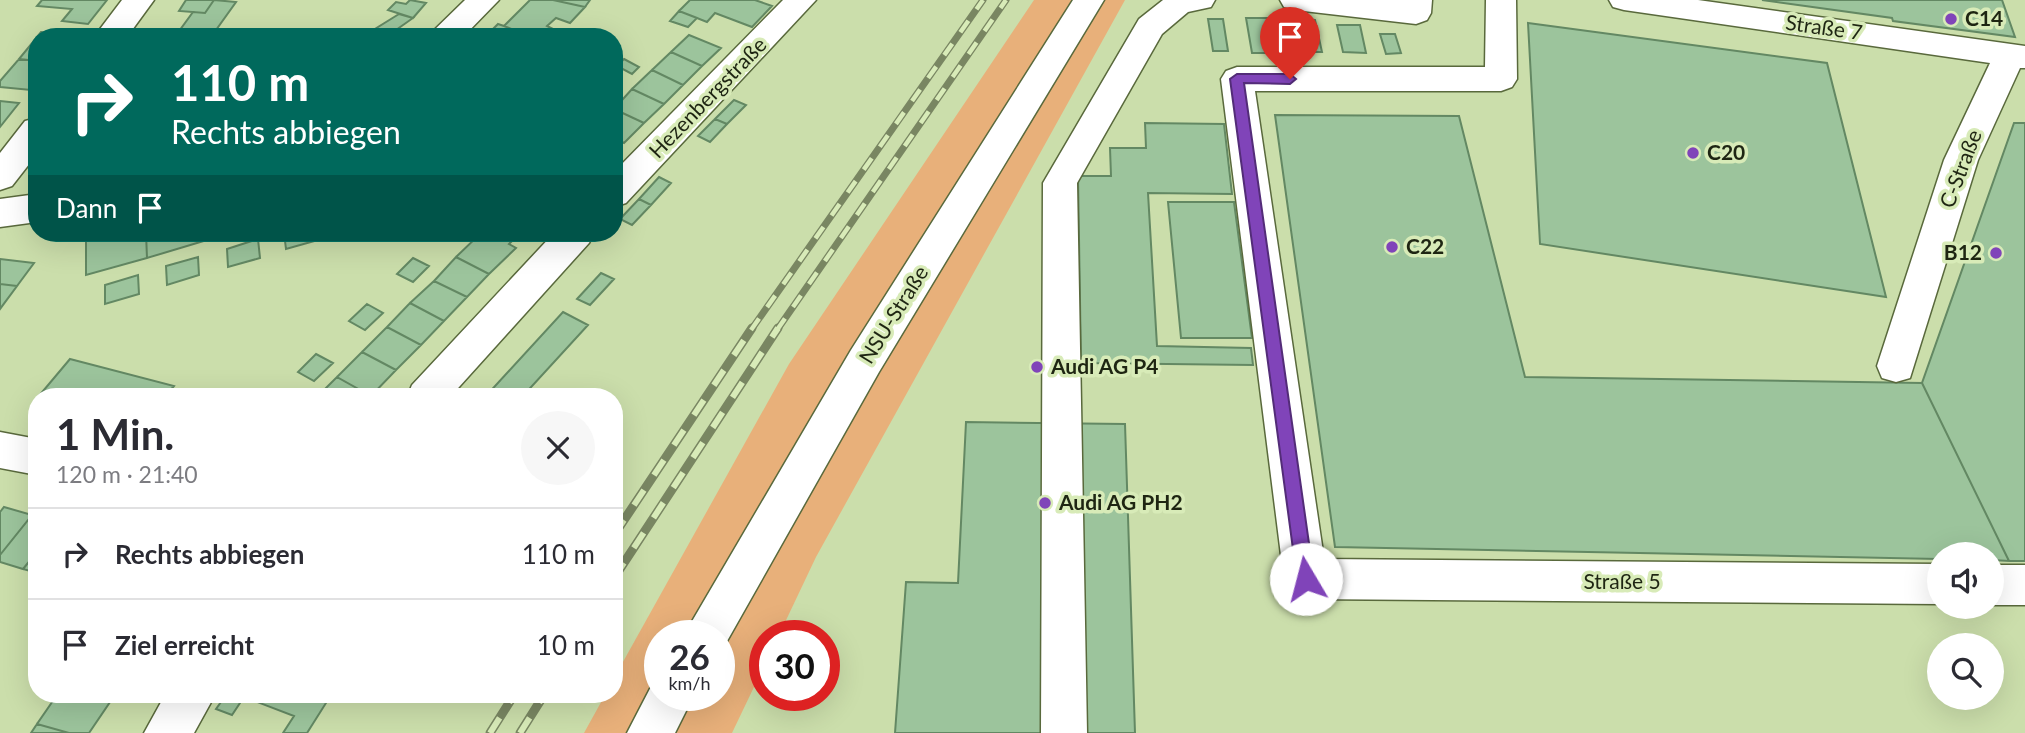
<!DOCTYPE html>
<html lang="de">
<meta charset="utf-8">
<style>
body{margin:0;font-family:Lato,sans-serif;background:#f7f7f7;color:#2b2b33;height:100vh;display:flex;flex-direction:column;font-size:26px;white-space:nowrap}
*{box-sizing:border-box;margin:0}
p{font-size:23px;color:#7c7c81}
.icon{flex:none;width:38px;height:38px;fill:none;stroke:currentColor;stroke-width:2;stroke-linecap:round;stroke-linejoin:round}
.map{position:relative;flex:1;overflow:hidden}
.drawer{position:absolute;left:28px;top:388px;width:595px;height:315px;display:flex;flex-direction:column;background:#fff;border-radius:28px;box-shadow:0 7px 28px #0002}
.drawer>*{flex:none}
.banner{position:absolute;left:28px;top:28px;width:595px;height:214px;border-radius:28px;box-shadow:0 7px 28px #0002;background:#00695c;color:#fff;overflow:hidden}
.controls{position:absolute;left:1927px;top:542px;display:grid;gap:14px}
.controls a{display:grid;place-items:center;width:77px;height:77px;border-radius:50%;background:#fff;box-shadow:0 7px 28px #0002;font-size:35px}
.speed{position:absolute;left:644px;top:620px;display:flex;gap:14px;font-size:35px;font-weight:700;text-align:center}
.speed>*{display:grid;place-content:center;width:91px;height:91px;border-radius:50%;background:#fff;box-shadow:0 7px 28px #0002;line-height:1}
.speed small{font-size:18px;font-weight:400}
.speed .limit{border:10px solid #d22;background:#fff;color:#111}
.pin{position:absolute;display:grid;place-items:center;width:60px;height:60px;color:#fff;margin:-72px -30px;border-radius:50% 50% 50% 0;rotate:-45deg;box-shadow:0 0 7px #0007}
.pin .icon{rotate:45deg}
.me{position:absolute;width:77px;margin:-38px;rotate:352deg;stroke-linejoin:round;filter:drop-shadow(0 0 5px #0008)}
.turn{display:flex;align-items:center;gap:24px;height:147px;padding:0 28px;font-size:32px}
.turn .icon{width:91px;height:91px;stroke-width:2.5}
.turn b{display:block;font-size:49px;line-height:60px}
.then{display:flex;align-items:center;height:66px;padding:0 28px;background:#0003;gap:14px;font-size:26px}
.round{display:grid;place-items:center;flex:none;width:74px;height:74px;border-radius:37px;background:#f7f7f7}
.head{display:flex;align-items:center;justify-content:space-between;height:119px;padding:0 28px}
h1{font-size:42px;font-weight:700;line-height:52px}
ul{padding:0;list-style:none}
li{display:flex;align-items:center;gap:21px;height:91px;padding:0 28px;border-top:2px solid #e1e1e2}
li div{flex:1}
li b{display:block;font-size:26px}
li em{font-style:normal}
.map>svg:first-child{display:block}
.green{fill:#e8b07a;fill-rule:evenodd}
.building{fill:#9cc49c;stroke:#638863;stroke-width:2}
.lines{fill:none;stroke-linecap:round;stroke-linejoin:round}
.minor-casing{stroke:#59693c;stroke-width:3}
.major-casing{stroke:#59693c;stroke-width:3}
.minor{fill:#fff;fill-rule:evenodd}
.major{fill:#fff;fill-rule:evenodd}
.rail-far1-casing{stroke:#798662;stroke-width:7}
.rail-casing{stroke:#798662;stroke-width:9}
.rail-far1{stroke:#d8ebb8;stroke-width:4.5;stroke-dasharray:14;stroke-linecap:butt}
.rail{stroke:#d8ebb8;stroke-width:6;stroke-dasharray:18;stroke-linecap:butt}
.route{fill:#8044b9;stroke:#532c78;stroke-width:2}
.poi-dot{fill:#8044b9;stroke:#d8ebb8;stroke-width:2.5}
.labels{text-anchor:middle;stroke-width:7;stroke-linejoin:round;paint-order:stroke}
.poi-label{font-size:21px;font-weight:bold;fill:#1e2512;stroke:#d8ebb8;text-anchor:start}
.street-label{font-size:21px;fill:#1e2512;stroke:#d8ebb8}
</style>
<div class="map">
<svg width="2025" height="733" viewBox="0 0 2025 733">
<rect width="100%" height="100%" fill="#cbdeab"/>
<!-- green -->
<path class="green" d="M1034,0h91l-309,557 -37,78h-14v29l-33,69h-148l21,-38h9v-17l175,-314zM660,635h59v60h-59z"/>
<!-- building -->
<path class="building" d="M42,0h65l-19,24 -26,-3 10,-12 -35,-3z
M186,0h37h-9l-9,13 -26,-2z
M214,0l22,2 -25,35 -34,-3 16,-22 12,1z
M410,0l16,3 -13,15 -25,-8 8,-8 10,2z
M530,0h23l32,7 -15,16 -14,-5 -9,8 10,5 -7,6h-19l-27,-11z
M553,0h37l-5,7z
M690,0h65l17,6 -20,21 -37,-14 -8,9 -28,-11z
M1762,0h240l13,37 -122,-16 -1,-3z
M679,11l18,7 -9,9 -18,-6z
M399,14l14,4 -27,19h-24z
M1246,18h23l7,35h-24z
M1208,19h15l5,32h-15z
M1291,19l24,1 7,32h-25z
M1528,23l299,40 59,234 -346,-53z
M498,24l6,2 27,11h-39l-4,-3z
M1337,25h23l6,28 -23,-1z
M41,32l34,3 -38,2z
M1380,34h15l6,19 -15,1z
M689,35l32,13 -19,18 -31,-14z
M37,37v24l-18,-2z
M671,52l31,14 -19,19 -31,-15z
M19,59l18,2v22l-6,7 -31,-3v-6z
M624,59l15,8 -7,7 -15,-8z
M652,70l31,15 -19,19 -32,-15z
M632,89l32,15 -20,19 -30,-14z
M734,100l12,5 -19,19 -12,-5z
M0,101l19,2 -19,24z
M614,109l30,14 -20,20 -10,-5z
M1275,115l184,1 66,261 397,6 87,178 -17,-1v-5h-53v4l-604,-12z
M715,119l12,5 -17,18 -12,-6z
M1145,123l79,1 8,70 -84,-1 9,153 94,2 2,17 -172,-2 -3,-187h33l-1,-28h36z
M2014,123h11v438h-16l-87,-178z
M659,177l12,6 -20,22 -12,-6z
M639,199l12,6 -19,20 -12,-6z
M1168,202h66l18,136h-71z
M107,233h39l1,25 -61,17v-36z
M146,233h60l1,7 -60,18z
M284,233h33l1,7 -32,9z
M473,233h47l-11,11 7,4 -27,26 -33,-17 23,-22z
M258,239l2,19 -32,9 -1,-18z
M198,257l1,18 -32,10 -1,-19z
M456,257l33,17 -22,23 -33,-16z
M413,258l16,8 -16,16 -16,-8z
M0,259l34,4 -17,23 -17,-2z
M601,273l13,6 -24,26 -13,-6z
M138,275l1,19 -34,10v-19z
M434,281l33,16 -23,24 -34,-18z
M0,284l17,2 -17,23z
M410,303l34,18 -23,24 -34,-18z
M367,304l16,9 -18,17 -16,-9z
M563,312l25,13 -66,72h-37z
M387,327l34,18 -25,25 -34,-18z
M362,352l34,18 -25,26 -34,-19z
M316,354l17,9 -19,18 -16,-9z
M70,359l104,27 -9,11h-127z
M337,377l34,19 -54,1z
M966,422l159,2 10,309h-240l11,-151 52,1z
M4,507l28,8 -32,40v-43z
M32,515l5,1v36l-14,17 -23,-7v-7z
M37,552v21l-14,-4z
M57,695h27l26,7 -21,31h-20l-32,-9z
M84,695h31l-5,7z
M226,695h84l16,8 -19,30h-24l11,-17 -50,-19 -12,18 -16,-6z
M37,724l32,9h-38z"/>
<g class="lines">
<!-- minor casing -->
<g class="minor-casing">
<path id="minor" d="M122,0h32l-27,37h-33z
M465,0h34l-36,37h-36z
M783,0h33l-190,203 -12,4v-35z
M1163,0h52l-4,7 -23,5 -26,22 -85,149 10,550h-46l2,-550 96,-164z
M1280,0h152l-1,13 -4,7 -11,4 -121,-14 -11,-3z
M1486,0h30l1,79 -5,8 -11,4h-246l69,468 615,5v40l-633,-5 -15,-6 -7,-14 -63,-500 5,-8 11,-4h248z
M1609,0h89l327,46v22h-5l-42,92 -68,218 -14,4 -14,-4 -5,-12 67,-206 46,-97 -366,-53 -11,-3z
M37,118v36l-25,32 -12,4v-37l25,-32z
M37,194v28l-37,5v-28z
M554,233h40l-5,10 -139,154h-43l5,-12z
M0,432l37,7v36l-37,-7z
M1992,565h33v40h-33z
M165,695h50l-21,38h-50z"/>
</g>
<!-- major casing -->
<g class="major-casing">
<path id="major" d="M1073,0h31l-225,372 -157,278 -3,1v-16h-35l167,-285z
M660,677v18h34l-19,38h-48l28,-54z"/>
</g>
<!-- minor -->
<use href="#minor" class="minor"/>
<!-- major -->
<use href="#major" class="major"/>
<!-- rail-far1 casing -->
<g class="rail-far1-casing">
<path id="rail-far1" d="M751,330l232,-330
M777,330l229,-330"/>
</g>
<!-- rail casing -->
<g class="rail-casing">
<path id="rail" d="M614,535l138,-207
M614,578l164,-250
M490,733l24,-38
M520,733l24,-38"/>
</g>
<!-- rail-far1 -->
<use href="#rail-far1" class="rail-far1"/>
<!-- rail -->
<use href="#rail" class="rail"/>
</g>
<!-- route -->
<path class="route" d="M1237,74h53l6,5 -6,5 -46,-1 70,496 -2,6 -6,3 -7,-3 -2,-6 -67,-500z"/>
<!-- markers -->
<g class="poi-dot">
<circle cx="1951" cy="19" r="7"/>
<circle cx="1693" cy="153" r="7"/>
<circle cx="1392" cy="247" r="7"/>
<circle cx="1996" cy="253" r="7"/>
<circle cx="1037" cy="367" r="7"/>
<circle cx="1045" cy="503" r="7"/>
</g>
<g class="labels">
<!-- poi labels -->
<g class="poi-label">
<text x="1965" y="26">C14</text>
<text x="1707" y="160">C20</text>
<text x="1406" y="254">C22</text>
<text x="1982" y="260" text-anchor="end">B12</text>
<text x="1051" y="374">Audi AG P4</text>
<text x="1059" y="510">Audi AG PH2</text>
</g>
<!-- street labels -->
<g class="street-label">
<text transform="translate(1824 28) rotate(8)" y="7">Straße 7</text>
<text transform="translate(708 98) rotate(-46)" y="7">Hezenbergstraße</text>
<text transform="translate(1961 169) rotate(-69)" y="7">C-Straße</text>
<text transform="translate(894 315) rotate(-58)" y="7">NSU-Straße</text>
<text x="1622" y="589">Straße 5</text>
</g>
</g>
</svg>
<div class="controls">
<a><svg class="icon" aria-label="sound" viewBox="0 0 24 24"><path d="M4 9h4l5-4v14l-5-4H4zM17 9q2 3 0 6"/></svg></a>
<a><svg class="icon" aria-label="search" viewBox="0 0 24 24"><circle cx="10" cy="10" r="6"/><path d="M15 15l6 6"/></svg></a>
</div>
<div class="speed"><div>26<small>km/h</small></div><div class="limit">30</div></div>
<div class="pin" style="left:1290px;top:79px;background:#d93025"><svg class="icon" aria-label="arrive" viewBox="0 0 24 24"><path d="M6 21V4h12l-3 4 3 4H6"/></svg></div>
<svg class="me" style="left:1306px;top:579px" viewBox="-20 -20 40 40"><circle r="19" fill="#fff"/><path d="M0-13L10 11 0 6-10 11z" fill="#8044b9"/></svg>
<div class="banner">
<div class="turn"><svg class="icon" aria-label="right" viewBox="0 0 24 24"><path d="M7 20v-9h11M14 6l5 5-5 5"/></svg><div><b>110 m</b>Rechts abbiegen</div></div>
<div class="then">Dann<svg class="icon" aria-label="arrive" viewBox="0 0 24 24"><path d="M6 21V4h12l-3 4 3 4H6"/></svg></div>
</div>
<section class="drawer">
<div class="head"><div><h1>1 Min.</h1><p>120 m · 21:40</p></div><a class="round"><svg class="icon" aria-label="close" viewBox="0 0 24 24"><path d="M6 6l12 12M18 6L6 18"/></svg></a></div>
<ul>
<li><svg class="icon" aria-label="right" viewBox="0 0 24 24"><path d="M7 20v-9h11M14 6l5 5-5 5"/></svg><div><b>Rechts abbiegen</b></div><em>110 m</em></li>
<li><svg class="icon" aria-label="arrive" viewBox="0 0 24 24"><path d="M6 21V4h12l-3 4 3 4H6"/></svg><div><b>Ziel erreicht</b></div><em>10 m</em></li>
</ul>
</section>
</div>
